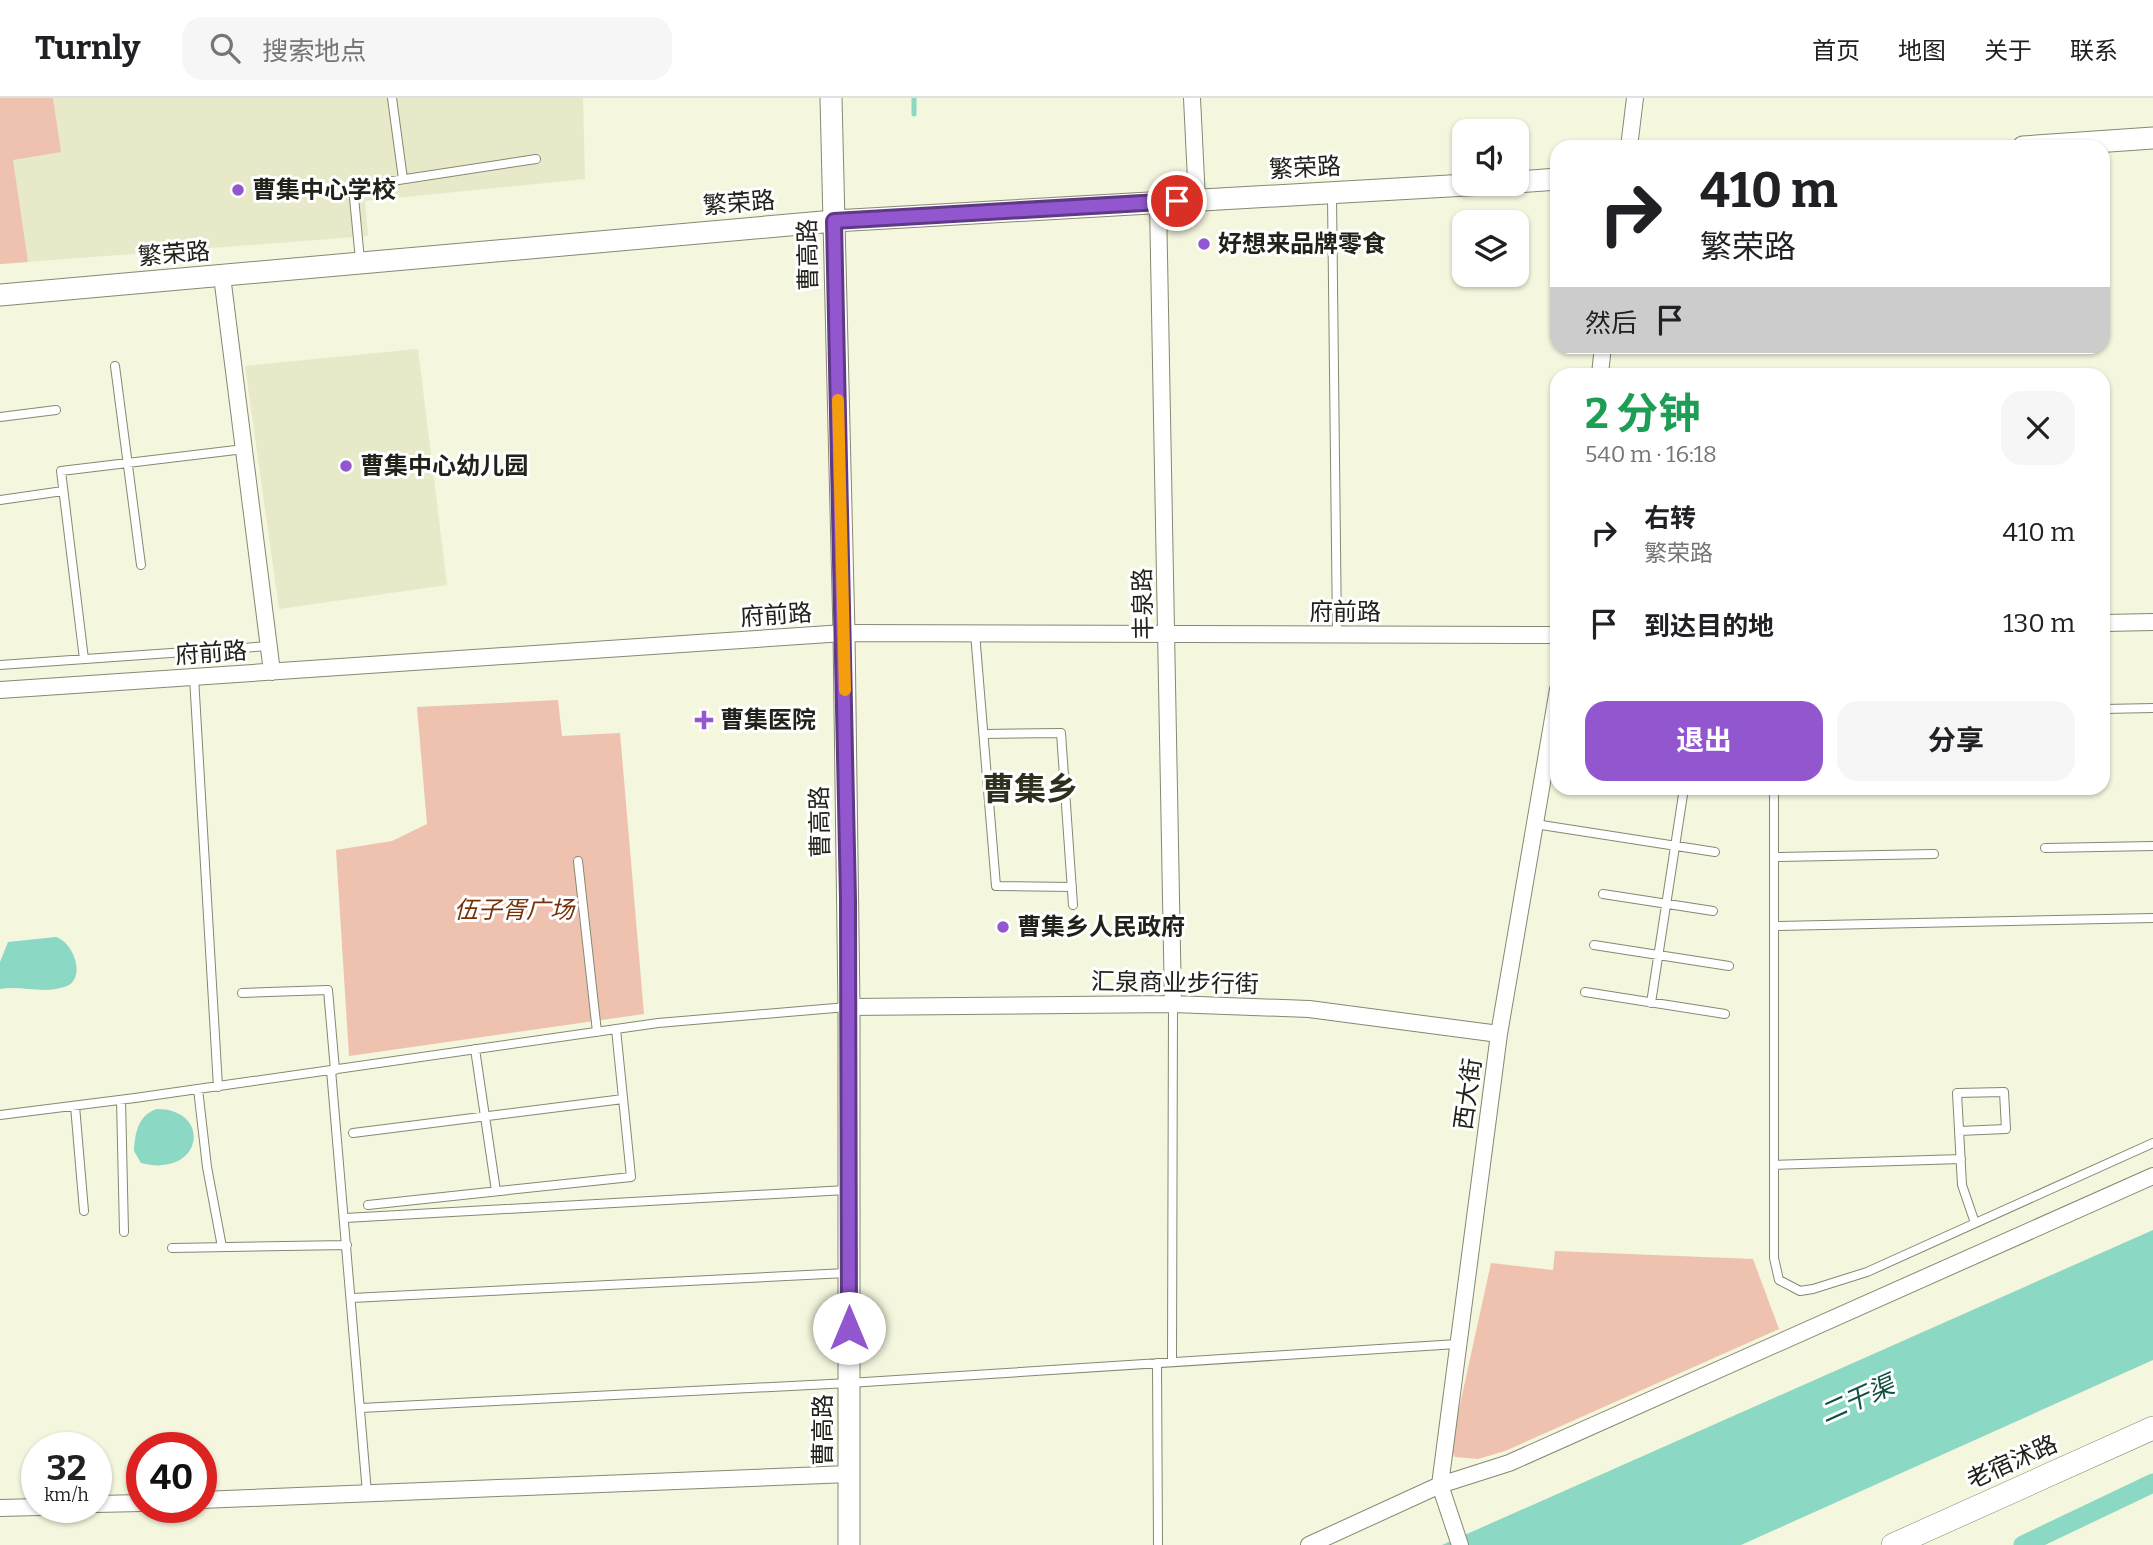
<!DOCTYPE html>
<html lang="zh">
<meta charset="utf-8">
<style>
body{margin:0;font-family:Bitter,"Noto Sans SC",serif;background:#f6f6f6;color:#202124;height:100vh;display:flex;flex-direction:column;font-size:26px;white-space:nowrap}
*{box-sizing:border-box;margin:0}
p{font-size:23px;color:#757577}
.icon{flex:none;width:38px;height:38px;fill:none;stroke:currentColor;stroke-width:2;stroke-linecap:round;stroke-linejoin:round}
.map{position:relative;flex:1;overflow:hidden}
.details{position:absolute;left:1550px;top:270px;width:560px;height:427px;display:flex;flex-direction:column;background:#fff;border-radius:21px;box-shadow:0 2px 5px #0004}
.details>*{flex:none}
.hud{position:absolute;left:1550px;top:42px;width:560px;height:214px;border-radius:21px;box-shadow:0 2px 5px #0004;background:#fff;color:#202124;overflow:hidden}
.fabs{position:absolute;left:1452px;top:21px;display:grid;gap:14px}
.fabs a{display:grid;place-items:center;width:77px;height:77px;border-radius:14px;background:#fff;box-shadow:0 2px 5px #0004;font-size:35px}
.speed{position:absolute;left:21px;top:1334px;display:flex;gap:14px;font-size:35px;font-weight:700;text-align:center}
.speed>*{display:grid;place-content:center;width:91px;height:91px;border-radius:50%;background:#fff;box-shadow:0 2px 5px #0004;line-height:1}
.speed small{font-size:18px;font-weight:400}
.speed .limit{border:10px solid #d22;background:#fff;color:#111}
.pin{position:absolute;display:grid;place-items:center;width:60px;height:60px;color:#fff;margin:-30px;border:4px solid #fff;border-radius:50%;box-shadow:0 2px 7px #0007}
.me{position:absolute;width:77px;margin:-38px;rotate:0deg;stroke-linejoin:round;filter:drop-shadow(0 0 5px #0008)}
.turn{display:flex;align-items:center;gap:24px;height:147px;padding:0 35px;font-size:32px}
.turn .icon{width:91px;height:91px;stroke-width:2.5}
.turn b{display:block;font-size:49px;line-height:60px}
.then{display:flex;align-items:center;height:66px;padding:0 35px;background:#0003;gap:14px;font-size:26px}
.round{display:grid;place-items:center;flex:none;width:74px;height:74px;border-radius:21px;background:#f6f6f6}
.overview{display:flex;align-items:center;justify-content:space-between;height:119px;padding:0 35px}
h1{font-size:42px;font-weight:700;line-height:52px;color:#1e9e55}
.action{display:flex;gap:14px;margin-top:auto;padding:14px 35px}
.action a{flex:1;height:80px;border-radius:21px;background:#9257ce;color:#fff;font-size:28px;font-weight:700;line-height:80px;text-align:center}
.action a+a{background:#f6f6f6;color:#202124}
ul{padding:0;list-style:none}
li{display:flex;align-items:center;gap:21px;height:91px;padding:0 35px}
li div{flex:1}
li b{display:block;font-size:26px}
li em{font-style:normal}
header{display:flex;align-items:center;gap:42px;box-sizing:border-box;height:98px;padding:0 35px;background:#fff;border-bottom:2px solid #e0e0e0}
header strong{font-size:33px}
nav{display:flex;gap:38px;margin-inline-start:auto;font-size:24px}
.search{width:490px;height:63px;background:#f6f6f6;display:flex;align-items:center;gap:18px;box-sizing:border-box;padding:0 24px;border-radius:21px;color:#757577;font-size:26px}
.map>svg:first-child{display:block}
.built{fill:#e7e9c9}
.green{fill:#efc2af}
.water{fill:#8bd8c4}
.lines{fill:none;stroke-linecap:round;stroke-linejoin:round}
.stream{stroke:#8bd8c4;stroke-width:5}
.canal{stroke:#8bd8c4;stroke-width:19}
.service-casing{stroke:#868872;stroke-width:10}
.minor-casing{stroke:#868872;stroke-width:18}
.tertiary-casing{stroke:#868872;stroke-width:23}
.secondary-casing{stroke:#868872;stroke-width:24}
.service{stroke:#fff;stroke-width:8}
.minor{stroke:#fff;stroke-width:16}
.tertiary{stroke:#fff;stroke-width:21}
.secondary{stroke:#fff;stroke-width:23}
.route-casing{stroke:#5f3986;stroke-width:18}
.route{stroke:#9257ce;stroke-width:12}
.slow{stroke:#f59e0b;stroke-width:12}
.poi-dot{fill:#9257ce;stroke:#fff;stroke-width:2.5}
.labels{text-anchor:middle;stroke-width:6;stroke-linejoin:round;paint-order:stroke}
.street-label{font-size:24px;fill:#212219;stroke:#fff}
.poi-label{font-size:24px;font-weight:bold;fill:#212219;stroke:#fff;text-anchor:start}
.park-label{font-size:24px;font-style:italic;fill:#783009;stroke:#fff}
.water-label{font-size:26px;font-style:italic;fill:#105144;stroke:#fff}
.district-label{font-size:32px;font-weight:bold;fill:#2e2f1c;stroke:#fff}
</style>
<header>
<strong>Turnly</strong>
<div class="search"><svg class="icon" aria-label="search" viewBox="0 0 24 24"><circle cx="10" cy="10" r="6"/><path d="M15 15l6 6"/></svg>搜索地点</div>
<nav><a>首页</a><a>地图</a><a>关于</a><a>联系</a></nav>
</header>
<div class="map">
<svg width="2153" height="1447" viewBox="0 0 2153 1447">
<rect width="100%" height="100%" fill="#f4f6dd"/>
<!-- built -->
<path class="built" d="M0,0h583l2,81 -220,22 3,35 -368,28z
M418,251l29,236 -168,24 -34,-243z"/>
<!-- green -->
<path class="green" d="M0,0h53l8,54 -48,8 15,102 -28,2z
M558,602l4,36 58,-3 24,281 -295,42 -13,-206 56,-9 35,-17 -10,-117z
M1555,1153l198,8 26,70 -274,122 -27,8 -23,-2 -5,-7 41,-187 62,7z"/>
<!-- water -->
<path class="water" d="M56,839c18,6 30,40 11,49 -22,9 -45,-1 -67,3v-27l8,-20z
M157,1011c56,0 46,70 -16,54l-7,-12c1,-18 4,-36 23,-42z
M2153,1132v130l-412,185h-299z"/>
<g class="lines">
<!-- stream -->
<path class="stream" d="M914,0v16"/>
<!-- canal -->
<path class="canal" d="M2023,1447l130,-62"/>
<!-- service casing -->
<g class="service-casing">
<path id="service" d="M392,0l11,81
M1332,98l5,438
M360,162l-7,-73 183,-28
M115,268l26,199
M0,319l56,-7
M0,402l63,-9
M975,535l21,253 76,1
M84,561l-23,-188 183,-22
M0,567l269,-19
M194,579l24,410
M2104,611l49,-1
M984,636l77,-1 12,172
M1774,690v470l5,22 21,11 13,-2 54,-17 286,-129
M1535,726l180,28
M2045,750l108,-2
M1774,759l160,-3
M578,763l19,171
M1603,796l110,17
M1774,828l379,-8
M1594,847l135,21
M1585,894l140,22
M242,895l86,-3 7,80
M1651,905l33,-215
M475,951l21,142
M331,972l36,423
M198,991l9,78 15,80
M121,1002l3,132
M75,1008l9,105
M0,1017l135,-17 523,-75 189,-16
M1959,1033l47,-2 -2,-37 -47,1 5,92 13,38
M353,1035l270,-34
M1774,1067l187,-6
M368,1107l263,-28 -15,-148
M345,1120l501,-28
M172,1150l175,-3
M352,1200l494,-25
M1172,1264l1,-358
M1157,1265l1,182
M361,1310l488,-25 608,-39"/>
</g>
<!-- minor casing -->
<g class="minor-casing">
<path id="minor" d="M1192,0l5,102
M1629,49l6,-49
M1158,105l15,801
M222,178l50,396
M1600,276l3,-28
M2104,525l49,-1
M0,592l844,-57 714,2
M849,909l324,-3 136,5 190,25
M201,1402l648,-26
M96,1406l46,-1
M0,1410l40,-1
M1309,1447l131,-60 69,-22 644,-287
M1460,1447l-20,-60 59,-451 59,-345"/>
</g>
<!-- tertiary casing -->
<g class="tertiary-casing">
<path id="tertiary" d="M831,0l13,535 5,374v538
M2023,49l130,-9
M1517,84l41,-3
M0,197l834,-74 650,-37"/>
</g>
<!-- secondary casing -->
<g class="secondary-casing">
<path id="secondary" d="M1893,1447l260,-117"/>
</g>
<!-- service -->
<use href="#service" class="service"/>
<!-- minor -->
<use href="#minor" class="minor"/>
<!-- tertiary -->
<use href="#tertiary" class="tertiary"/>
<!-- secondary -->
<use href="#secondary" class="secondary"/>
</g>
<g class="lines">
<!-- route casing -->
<g class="route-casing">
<path id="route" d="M849,1230l-1,-428 -14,-679 343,-20"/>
</g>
<!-- route -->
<use href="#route" class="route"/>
<!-- slow -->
<path class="slow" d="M838,302l7,290"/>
</g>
<!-- markers -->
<g class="poi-dot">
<circle cx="238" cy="92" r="7"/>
<circle cx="1204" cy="146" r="7"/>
<circle cx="346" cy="368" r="7"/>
<path d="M700.5 611.5h7v7h7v7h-7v7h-7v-7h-7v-7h7z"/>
<circle cx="1003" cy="829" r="7"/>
</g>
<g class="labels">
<!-- street labels -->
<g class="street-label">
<text transform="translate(1305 70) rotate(-3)" y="8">繁荣路</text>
<text transform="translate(739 105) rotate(-5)" y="8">繁荣路</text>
<text transform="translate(174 156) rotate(-5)" y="8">繁荣路</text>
<text transform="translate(808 157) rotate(-91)" y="8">曹高路</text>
<text transform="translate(1143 506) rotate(-91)" y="8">丰泉路</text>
<text x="1345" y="522">府前路</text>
<text transform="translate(776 517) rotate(-4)" y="8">府前路</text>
<text transform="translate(211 555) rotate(-4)" y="8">府前路</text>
<text transform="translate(820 724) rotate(-91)" y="8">曹高路</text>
<text transform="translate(1175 885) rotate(1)" y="8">汇泉商业步行街</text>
<text transform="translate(1468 996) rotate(-82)" y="8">西大街</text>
<text transform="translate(823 1332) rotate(-90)" y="8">曹高路</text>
<text transform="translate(2012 1364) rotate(-24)" y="8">老宿沭路</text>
</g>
<!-- poi labels -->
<g class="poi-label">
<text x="252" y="100">曹集中心学校</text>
<text x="1218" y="154">好想来品牌零食</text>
<text x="360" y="376">曹集中心幼儿园</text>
<text x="720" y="630">曹集医院</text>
<text x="1017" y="837">曹集乡人民政府</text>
</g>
<!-- park labels -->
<g class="park-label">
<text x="514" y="820">伍子胥广场</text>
</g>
<!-- water labels -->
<g class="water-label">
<text transform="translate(1857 1301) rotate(-24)" y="9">二干渠</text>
</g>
<!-- district labels -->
<g class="district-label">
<text x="1030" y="702">曹集乡</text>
</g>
</g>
</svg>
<div class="fabs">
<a><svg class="icon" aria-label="sound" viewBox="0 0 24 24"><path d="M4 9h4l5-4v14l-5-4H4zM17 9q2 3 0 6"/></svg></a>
<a><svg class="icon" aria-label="layers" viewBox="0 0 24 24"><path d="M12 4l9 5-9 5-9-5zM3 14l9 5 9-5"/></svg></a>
</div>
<div class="speed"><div>32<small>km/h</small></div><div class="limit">40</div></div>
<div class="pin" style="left:1177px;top:103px;background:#d93025"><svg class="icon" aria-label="arrive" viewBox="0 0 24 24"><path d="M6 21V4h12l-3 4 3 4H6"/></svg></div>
<svg class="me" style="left:849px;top:1230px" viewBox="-20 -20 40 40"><circle r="19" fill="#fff"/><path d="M0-13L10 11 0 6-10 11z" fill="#9257ce"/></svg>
<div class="hud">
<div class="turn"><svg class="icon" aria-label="right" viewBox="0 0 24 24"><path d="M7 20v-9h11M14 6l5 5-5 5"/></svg><div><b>410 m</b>繁荣路</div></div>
<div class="then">然后<svg class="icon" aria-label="arrive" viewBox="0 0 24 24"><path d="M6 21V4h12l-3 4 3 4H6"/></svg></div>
</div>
<section class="details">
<div class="overview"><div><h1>2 分钟</h1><p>540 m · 16:18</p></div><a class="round"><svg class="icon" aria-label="close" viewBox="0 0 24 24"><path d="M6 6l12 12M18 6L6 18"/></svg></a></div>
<ul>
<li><svg class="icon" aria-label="right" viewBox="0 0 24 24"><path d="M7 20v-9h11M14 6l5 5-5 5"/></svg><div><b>右转</b><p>繁荣路</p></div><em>410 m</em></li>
<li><svg class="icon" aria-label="arrive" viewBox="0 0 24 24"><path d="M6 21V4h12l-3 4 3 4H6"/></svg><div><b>到达目的地</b></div><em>130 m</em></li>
</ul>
<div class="action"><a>退出</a><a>分享</a></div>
</section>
</div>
